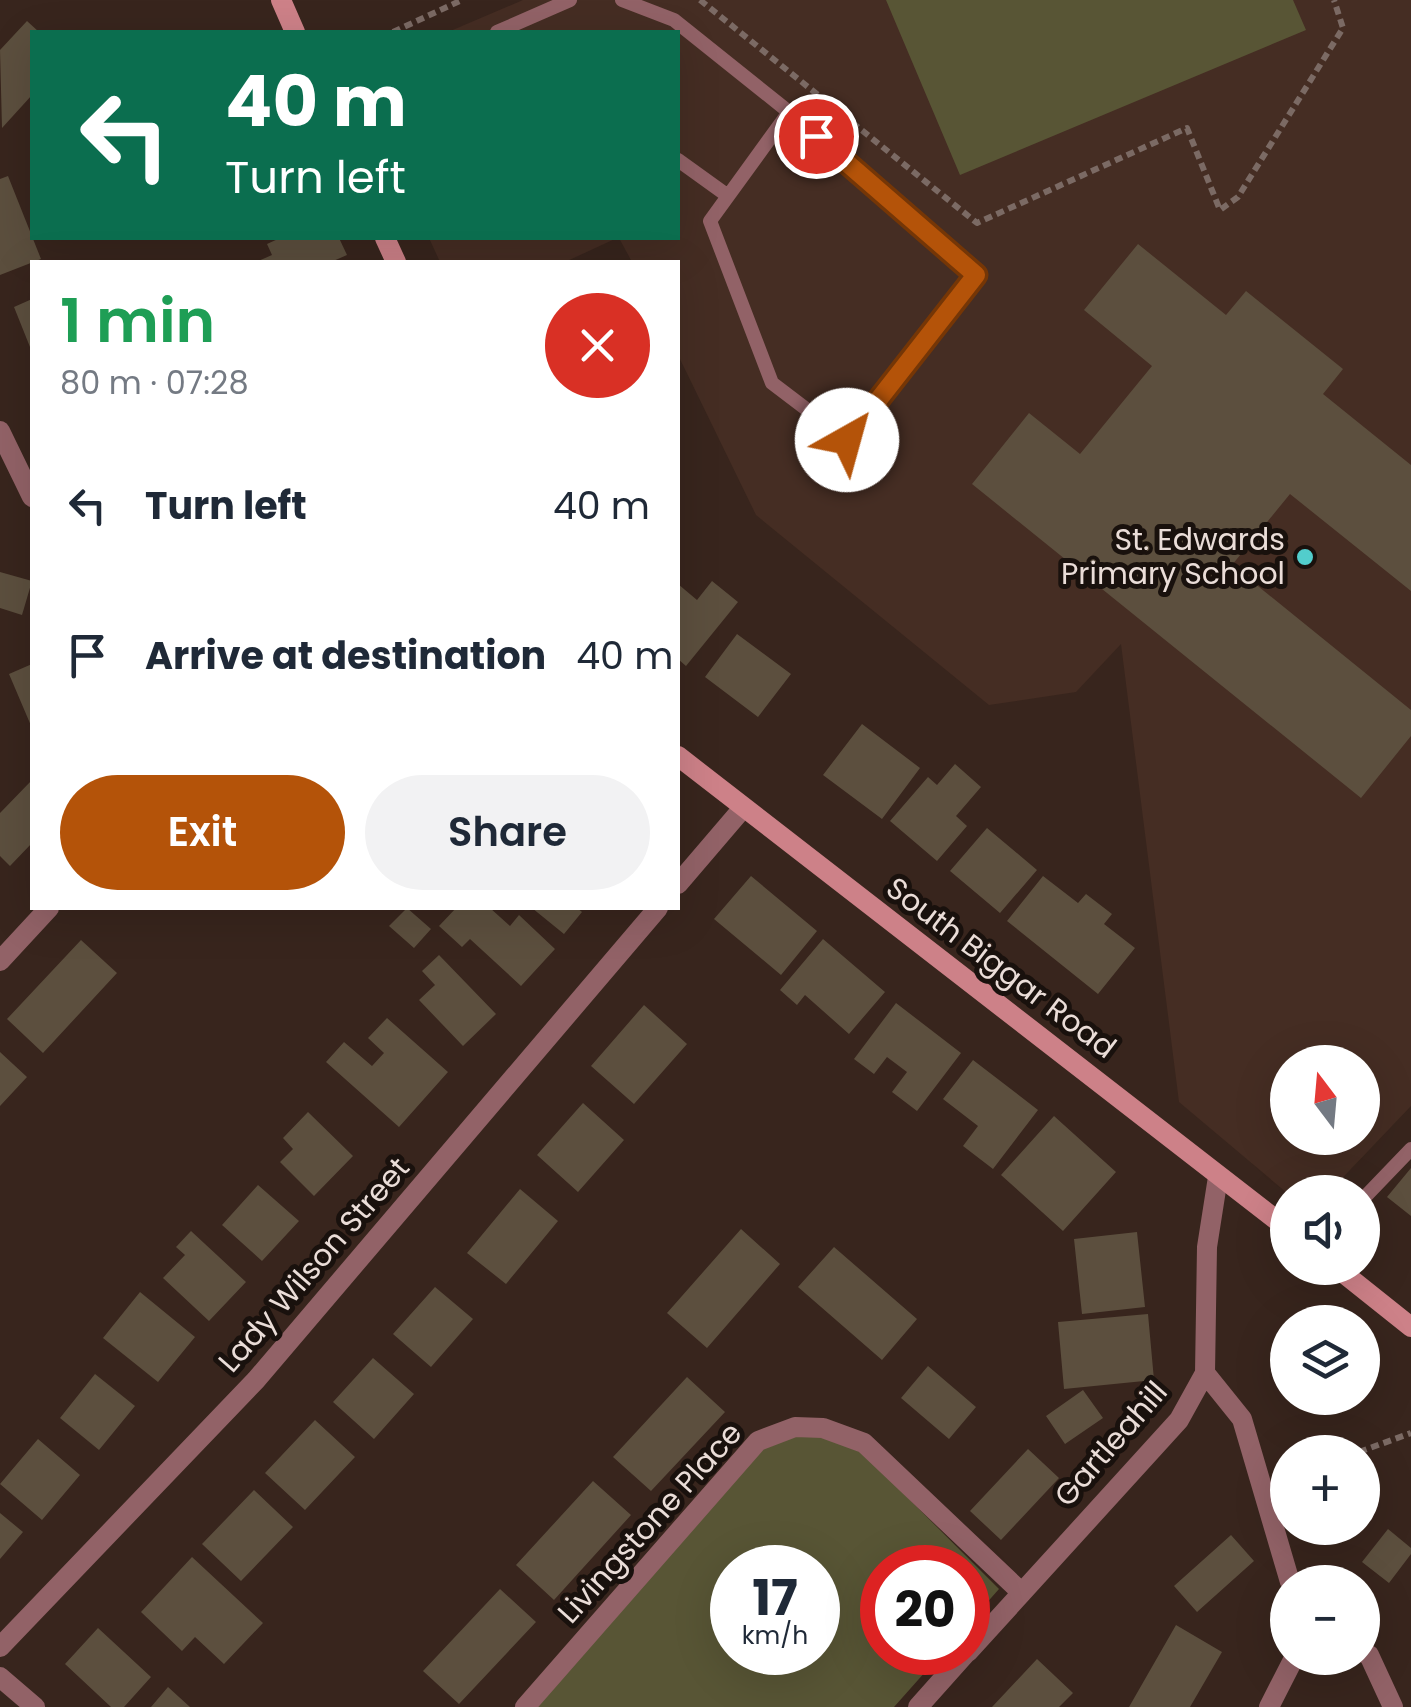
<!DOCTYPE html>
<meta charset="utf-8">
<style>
body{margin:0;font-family:Poppins,sans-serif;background:#f2f2f3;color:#1f2937;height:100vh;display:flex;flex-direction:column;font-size:38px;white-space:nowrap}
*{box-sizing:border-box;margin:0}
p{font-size:32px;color:#747a83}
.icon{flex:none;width:55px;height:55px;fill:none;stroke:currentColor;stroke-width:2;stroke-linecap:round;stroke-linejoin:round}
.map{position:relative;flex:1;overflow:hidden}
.panel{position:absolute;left:30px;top:260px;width:650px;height:650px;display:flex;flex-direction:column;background:#fff;border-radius:0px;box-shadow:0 10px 40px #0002}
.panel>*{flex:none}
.hud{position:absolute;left:30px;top:30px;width:650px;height:210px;border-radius:0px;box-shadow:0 10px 40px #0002;background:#0b6e4f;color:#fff;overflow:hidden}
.needle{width:65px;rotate:344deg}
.fabs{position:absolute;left:1270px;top:1045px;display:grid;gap:20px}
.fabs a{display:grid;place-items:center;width:110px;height:110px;border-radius:50%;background:#fff;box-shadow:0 10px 40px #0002;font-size:50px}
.speed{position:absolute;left:710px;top:1545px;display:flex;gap:20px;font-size:50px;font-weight:700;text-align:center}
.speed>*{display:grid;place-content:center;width:130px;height:130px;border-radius:50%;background:#fff;box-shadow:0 10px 40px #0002;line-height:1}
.speed small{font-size:25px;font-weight:400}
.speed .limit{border:15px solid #d22;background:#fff;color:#111}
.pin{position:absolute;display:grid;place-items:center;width:85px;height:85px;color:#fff;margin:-42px;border:5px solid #fff;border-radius:50%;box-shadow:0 2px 10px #0007}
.me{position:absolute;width:110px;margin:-55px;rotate:38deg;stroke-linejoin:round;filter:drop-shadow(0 0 8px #0008)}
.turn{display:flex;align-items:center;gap:35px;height:210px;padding:0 30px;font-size:45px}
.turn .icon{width:130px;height:130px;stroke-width:2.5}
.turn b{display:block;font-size:70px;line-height:85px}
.round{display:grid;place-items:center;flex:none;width:105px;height:105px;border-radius:52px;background:#f2f2f3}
.headline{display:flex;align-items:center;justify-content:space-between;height:170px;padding:0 30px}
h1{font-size:60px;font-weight:600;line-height:75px;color:#1e9e55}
.button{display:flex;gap:20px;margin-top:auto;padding:20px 30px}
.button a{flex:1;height:115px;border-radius:60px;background:#b45309;color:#fff;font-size:40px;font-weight:600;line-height:115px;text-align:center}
.button a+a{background:#f2f2f3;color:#1f2937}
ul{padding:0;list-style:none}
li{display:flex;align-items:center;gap:30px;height:150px;padding:0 30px}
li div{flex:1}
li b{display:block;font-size:38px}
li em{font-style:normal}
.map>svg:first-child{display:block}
.built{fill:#452d23;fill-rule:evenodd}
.green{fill:#585535;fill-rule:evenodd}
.building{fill:#5c4f3e}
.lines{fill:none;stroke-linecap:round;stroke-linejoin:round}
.path{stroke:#7b6a64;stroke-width:6;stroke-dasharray:8 5;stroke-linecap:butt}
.lane{stroke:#926267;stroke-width:14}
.street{stroke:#926267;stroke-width:20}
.secondary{stroke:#cd8188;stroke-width:20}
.route-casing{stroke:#753606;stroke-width:25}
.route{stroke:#b45309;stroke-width:18}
.poi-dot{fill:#52cdcc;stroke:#19110d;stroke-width:4}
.labels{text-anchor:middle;stroke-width:10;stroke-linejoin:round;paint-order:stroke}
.poi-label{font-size:30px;fill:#eaddd8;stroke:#19110d;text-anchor:end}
.street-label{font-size:30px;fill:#eaddd8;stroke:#19110d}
</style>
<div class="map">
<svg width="1411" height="1707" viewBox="0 0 1411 1707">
<rect width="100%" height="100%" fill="#38251d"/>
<!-- built -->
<path class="built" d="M523,0h888v1106l-82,86 -42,1 -108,-91 -58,-458 -45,48 -87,13 -233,-190 -78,-160v-93h-46l-13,-24h59v-206h-230zM1288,1062h74v76h-74z
M429,238h188l-52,24h-125z"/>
<!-- green -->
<path class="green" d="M886,0h407l13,30 -346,145z
M797,1436h27l37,15 138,138 -31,35v-56h-86v84l60,1 -48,54h-362l228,-259zM732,1568h86v84h-86z"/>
<!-- building -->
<path class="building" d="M27,21l12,11h-7v63l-30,33 -2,-78z
M8,176l33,83 -41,16v-96z
M280,238h59l8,17 -16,7h-75l16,-7 -5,-11z
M1138,244l88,71 20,-24 97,78 -20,25 88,71v126l-121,-97 -58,71 179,145v26l-50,62 -389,-314 57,-71 51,41 72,-88 -68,-56z
M32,299v53l-18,-45z
M0,572l32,9 -10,34 -22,-7z
M712,581l26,21 -52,64 -8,-7v-75l19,16z
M737,634l54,40 -33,43 -53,-40z
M32,664v64l-23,-54z
M862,724l58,44 -38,51 -59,-44z
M955,764l26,23 -25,29 11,10 -30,35 -47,-40 38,-44 9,8z
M32,780v63l-22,23 -10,-10v-43z
M987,828l50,42 -37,43 -50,-42z
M751,876l66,55 -36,44 -67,-56z
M1043,876l35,27 8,-9 26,20 -8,10 31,24 -37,46 -91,-73z
M407,908l24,21 -17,19 -25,-22z
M456,908h34l20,18 9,-11 36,34 -34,37 -51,-47 -8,8 -23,-21z
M532,908h45l5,4 -18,22z
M823,939l62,53 -36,42 -44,-39 -8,10 -17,-15z
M81,940l36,33 -74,80 -36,-34z
M439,955l57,59 -33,32 -44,-46 16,-15 -13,-14z
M896,1003l65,50 -44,58 -25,-19 15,-20 -20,-15 -13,17 -20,-15z
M644,1005l43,39 -53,60 -43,-38z
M387,1018l61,54 -49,55 -73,-65 18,-20 28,24 12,-13 -16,-15z
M0,1052l27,25 -27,29z
M973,1060l65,50 -45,59 -30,-23 15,-20 -35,-27z
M583,1103l41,37 -46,52 -41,-37z
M308,1112l45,44 -39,40 -34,-34 13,-13 -10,-11z
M1054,1116l62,56 -53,59 -62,-56z
M1411,1168v48l-24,-19z
M258,1185l41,36 -37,40 -40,-36z
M520,1189l38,32 -52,63 -39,-31z
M741,1229l39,35 -73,84 -40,-35z
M191,1231l55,51 -37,39 -46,-43 22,-23 -9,-8z
M1137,1232l8,75 -63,7 -8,-75z
M834,1247l83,72 -35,41 -84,-73z
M435,1287l38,32 -42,48 -38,-33z
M140,1292l55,45 -37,45 -55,-44z
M1148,1314l6,66 -90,9 -6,-67z
M373,1358l41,36 -40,45 -41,-37z
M928,1366l48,41 -27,32 -48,-41z
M95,1374l40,32 -36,44 -39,-32z
M687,1377l38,35 -74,79 -38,-34z
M1083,1390l20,28 -38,26 -19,-28z
M315,1420l40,37 -50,53 -40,-37z
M38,1439l42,36 -38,45 -42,-36z
M1028,1449l31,29 -58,62 -31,-29z
M593,1481l38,34 -77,85 -38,-35z
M254,1490l39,37 -52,54 -39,-37z
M0,1513l23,19 -23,27z
M1388,1529l23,19v6l-22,29 -27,-21z
M1231,1535l23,26 -57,51 -23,-26z
M192,1557l71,66 -39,41 -29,-27 -13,14 -41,-39z
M500,1589l36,33 -77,82 -36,-33z
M1176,1625l46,27 -32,55h-61z
M98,1628l53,49 -27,30h-13l-46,-43z
M1037,1659l36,34 -14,14h-67z
M168,1687l22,20h-39z"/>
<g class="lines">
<!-- path -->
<path class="path" d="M700,0l277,223 210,-95 33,82 18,-13 105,-169 -9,-28
M393,32l69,-32
M1359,1452l52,-19"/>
<!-- lane -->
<path class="lane" d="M622,0l52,20 115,92 187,163 -129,165 -75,-57 -62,-162 79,-109
M497,32l73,-32
M678,160l50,36
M1362,1200l49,-51"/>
<!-- street -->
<path class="street" d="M0,431l32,66
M678,884l65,-76
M0,961l49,-53
M1205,1373l37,46 48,163
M0,1647l256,-267 402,-472
M968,1652l211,-232 26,-47 2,-126 11,-70
M1362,1652l7,3 24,52
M0,1677l35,30
M525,1707l233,-266 37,-14 28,1 41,15 157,149
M918,1707l49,-55
M1269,1707l25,-49"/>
<!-- secondary -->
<path class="secondary" d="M281,0l14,32
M385,238l11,24
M678,756l610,473
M1337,1268l74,59"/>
</g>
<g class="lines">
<!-- route casing -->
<g class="route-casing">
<path id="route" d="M816,136l160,139 -129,165"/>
</g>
<!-- route -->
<use href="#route" class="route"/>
</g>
<!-- markers -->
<circle class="poi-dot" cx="1305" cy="557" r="10"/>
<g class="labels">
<!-- poi labels -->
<g class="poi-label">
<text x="1285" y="550">St. Edwards<tspan x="1285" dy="34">Primary School</tspan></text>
</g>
<!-- street labels -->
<g class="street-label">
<text transform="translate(1001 968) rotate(37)" y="10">South Biggar Road</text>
<text transform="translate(314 1265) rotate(-49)" y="10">Lady Wilson Street</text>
<text transform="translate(1111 1444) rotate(-49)" y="10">Gartleahill</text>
<text transform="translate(650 1523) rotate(-48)" y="10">Livingstone Place</text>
</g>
</g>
</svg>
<div class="fabs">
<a><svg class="needle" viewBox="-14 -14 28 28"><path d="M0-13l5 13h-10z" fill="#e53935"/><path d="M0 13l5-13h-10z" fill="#747a83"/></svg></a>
<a><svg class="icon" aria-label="sound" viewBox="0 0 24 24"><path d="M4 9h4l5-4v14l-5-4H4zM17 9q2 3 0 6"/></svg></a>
<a><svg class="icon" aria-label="layers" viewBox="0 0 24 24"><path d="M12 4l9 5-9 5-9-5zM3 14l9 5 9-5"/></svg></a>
<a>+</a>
<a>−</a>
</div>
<div class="speed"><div>17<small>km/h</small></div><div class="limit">20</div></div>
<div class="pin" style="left:816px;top:136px;background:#d93025"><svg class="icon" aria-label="arrive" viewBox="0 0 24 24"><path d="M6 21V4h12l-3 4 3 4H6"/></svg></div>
<svg class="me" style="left:847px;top:440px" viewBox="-20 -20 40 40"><circle r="19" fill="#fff"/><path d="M0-13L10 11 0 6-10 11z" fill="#b45309"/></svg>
<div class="hud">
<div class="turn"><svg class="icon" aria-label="left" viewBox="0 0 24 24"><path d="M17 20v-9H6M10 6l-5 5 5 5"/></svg><div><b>40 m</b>Turn left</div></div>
</div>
<section class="panel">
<div class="headline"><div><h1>1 min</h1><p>80 m · 07:28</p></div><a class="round" style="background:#d93025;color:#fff"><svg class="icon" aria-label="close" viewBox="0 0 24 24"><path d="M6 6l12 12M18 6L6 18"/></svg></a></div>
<ul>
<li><svg class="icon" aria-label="left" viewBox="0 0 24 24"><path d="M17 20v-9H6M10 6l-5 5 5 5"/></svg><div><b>Turn left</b></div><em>40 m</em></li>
<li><svg class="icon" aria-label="arrive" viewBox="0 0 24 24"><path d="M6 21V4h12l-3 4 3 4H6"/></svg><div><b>Arrive at destination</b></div><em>40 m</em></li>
</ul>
<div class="button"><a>Exit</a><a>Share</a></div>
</section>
</div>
